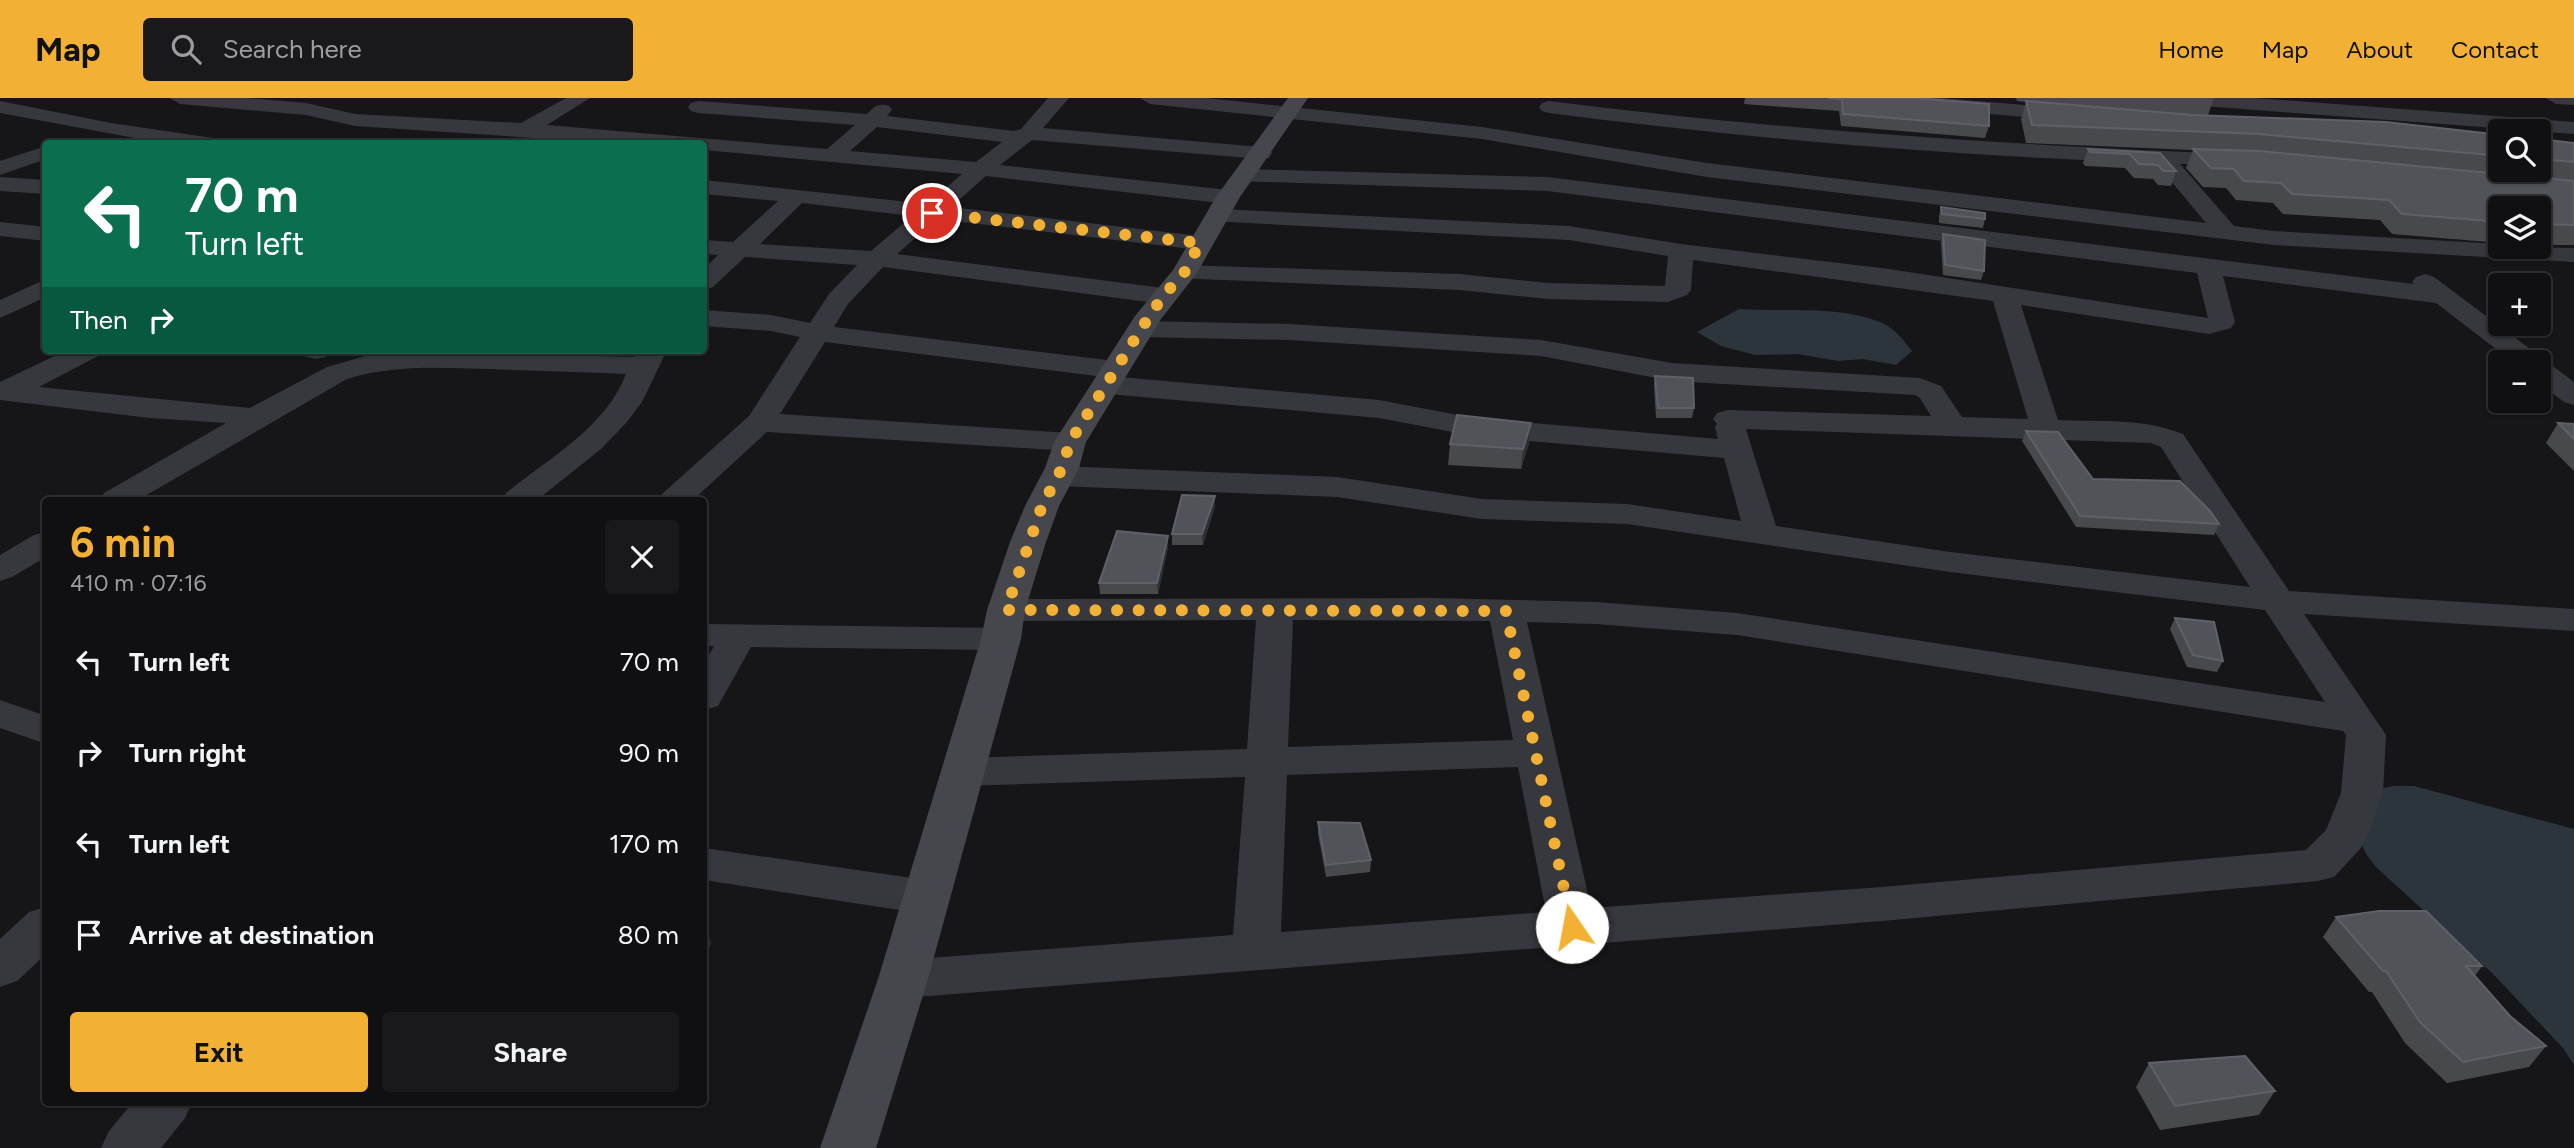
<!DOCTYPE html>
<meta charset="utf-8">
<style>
body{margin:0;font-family:Figtree,sans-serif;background:#19191b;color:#f1f3f6;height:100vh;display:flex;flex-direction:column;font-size:26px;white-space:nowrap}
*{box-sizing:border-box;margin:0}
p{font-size:23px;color:#9c9d9f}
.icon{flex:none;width:38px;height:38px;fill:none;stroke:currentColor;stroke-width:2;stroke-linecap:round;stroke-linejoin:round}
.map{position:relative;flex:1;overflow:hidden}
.side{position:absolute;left:42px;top:399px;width:665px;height:609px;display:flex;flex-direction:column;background:#101012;border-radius:7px;box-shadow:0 2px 5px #0004,0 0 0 2px #303032}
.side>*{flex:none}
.top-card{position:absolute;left:42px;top:42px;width:665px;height:214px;border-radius:7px;box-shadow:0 2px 5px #0004,0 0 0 2px #303032;background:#0b6e4f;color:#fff;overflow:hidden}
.controls{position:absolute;left:2488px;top:21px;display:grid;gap:14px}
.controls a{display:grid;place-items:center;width:63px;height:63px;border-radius:7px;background:#101012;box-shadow:0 2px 5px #0004,0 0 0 2px #303032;font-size:35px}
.pin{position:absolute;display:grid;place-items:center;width:60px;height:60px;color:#fff;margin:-30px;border:4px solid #fff;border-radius:50%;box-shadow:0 2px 7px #0007}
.me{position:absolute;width:77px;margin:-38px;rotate:348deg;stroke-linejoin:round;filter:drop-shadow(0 0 5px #0008)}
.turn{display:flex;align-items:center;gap:24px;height:147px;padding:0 28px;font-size:32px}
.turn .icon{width:91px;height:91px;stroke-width:2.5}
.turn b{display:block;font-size:49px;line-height:60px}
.then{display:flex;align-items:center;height:66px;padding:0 28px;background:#0003;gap:14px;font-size:26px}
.round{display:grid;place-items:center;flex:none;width:74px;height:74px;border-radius:7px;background:#19191b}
.headline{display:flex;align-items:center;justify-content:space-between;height:119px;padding:0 28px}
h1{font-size:42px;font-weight:700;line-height:52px;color:#f2b134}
.cta{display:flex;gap:14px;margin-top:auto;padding:14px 28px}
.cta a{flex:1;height:80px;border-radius:7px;background:#f2b134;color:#111;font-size:28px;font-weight:700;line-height:80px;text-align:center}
.cta a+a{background:#19191b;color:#f1f3f6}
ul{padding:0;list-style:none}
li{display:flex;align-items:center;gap:21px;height:91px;padding:0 28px}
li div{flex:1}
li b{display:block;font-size:26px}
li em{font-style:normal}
header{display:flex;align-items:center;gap:42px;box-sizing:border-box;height:98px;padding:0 35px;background:#f2b134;color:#111}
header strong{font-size:33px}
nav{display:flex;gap:38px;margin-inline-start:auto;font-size:24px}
.search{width:490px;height:63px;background:#19191b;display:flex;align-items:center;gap:18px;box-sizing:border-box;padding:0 24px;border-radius:7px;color:#9c9d9f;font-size:26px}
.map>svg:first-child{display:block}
.water{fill:#2c353c}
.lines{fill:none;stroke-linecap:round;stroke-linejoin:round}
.street{fill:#37383d;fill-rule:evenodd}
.secondary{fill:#45474d;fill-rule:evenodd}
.wall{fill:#47494d}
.shaded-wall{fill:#2f3033}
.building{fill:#525359;stroke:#5f6168;stroke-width:2}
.route{stroke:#f2b134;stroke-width:12;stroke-dasharray:0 21.6}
</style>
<header>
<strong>Map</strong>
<div class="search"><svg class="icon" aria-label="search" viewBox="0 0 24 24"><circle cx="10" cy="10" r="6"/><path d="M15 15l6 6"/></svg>Search here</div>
<nav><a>Home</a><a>Map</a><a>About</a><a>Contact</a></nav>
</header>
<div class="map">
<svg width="2574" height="1050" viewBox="0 0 2574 1050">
<rect width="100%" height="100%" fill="#161618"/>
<!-- water -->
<path class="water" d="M1739,211c46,3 98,-4 141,13 15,6 23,18 32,29l-16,14 -33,-6 -25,2 -41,-7 -42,1 -34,-9 -24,-14z
M2394,688h20l160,43v236l-11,-17 -70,-74 -117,-107c-28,-33 -14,-44 3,-78z"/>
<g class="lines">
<!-- street -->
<path class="street" d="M170,0h78l58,5 49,11 166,9 45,-25h24l-43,27 280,24 28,-24 -157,-12 -7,-2 -3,-4 3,-4 7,-2 169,13c8,-8 11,-11 22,-8l3,4 -5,6 127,15 7,-2 27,-31h21l-26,30 218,19 8,1 3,5 -3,5 -8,1 -229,-19 -32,25 228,25 8,2 3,5 -3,5 -8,2 -242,-28 -35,31 249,29 9,2 3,5 -3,5 -9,2 -263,-31 -40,35 266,34 9,2 4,6 -4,6 -9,2 -280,-37 -35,37 -14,23 281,34 10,3 4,6 -4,6 -5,1 259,23 95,18 244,21 -3,-12 2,-3 -4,-5 4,-6 11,-3 203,6 -11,-18 -5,-3 -243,-14 -131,-25 -252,-16 -148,-3 -10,-2 -4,-6 4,-6 10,-2 148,3 252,16 131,23 248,15 21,8 21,31 66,2 -35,-118 -300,-41 -2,30 -4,5 -19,7 -120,-3 -89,-9 -284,-12 -4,-5 4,-5 9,-3 275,9 89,9 117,3 3,-30 -99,-16 -358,-19 -4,-5 4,-5 8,-2 350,17 112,18 208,25 319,49 -11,-45 -650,-82 -310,-10 -3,-5 3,-5 8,-2 302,8 867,107 -2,-2 4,-5 9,-3 9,3 140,105v23l-10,-3 -25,-19v-21h-26l-77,-59 -213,-27 12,46 -4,6 -22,6 -188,-29 37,115c42,2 86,-2 125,14l106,157 285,18v22l-270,-17 82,121 -3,58 -16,45 -7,11 -26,28 -16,4 -436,40 -979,77 -17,-5 -7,-14 7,-14 17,-5 330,-25 12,-158 -283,9 -15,-4 -6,-10 6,-10 15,-4 285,-9 9,-129 -250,1 -13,-3 -5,-8 5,-8 13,-3 427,-1 163,4 141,11 588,89 -60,-92 -315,-38 -323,-48 -145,-5 -145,-22 -279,-11 -11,-3 -5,-7 5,-7 11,-3 279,11 145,22 145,5 114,17 -17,-63 -250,-22 -95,-18 -271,-24 -10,-3 -4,-6 4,-6 6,-2 -279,-35 -45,72 290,19 11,2 4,7 -4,7 -11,2 -303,-19 -74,68h-34l4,-7 86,-77 51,-79 -29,-6 -67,-5v-16l67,5 39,8 19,-29 28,-29 -112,-8 -32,30 -9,3v-21l14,-14 -14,-1v-14l29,2 45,-41 -74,-7v-14l223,24 35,-30 -258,-24v-6h-80l-269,-18 -49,-11 -126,-11zM877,29l125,15 -26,20 -126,-11zM802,105l110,13 -41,35 -111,-7zM1746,331l405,14 10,4 89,140 -300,-35 -174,-26zM1293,522l197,1 23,119 -225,7zM1527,524l69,2 141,11 606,96 3,4 -5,58 -15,37 -20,20 -424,37 -291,21zM1518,669l28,145 -265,20 6,-157z
M1140,0h66l276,29 225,36 499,60 -50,-60c-203,-7 -405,-24 -607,-50l-7,-2 -3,-4 3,-4 7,-2c229,29 458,44 689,53l8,1 3,5 -3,5 -66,-1 54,62 40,5 227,13v3l73,1v14l-300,-17 -567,-68 -225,-38 -332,-35z
M1861,0h80l131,11 7,2 3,4 -3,4 -7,2 -201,-17z
M2195,0h60l319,24v12l-371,-28 -7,-2z
M2546,0h28v7l-18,-1z
M0,3l111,22 102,15 10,6h-56l-167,-31z
M46,48v13l-46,16v-14z
M0,79l46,3v14l-46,-3z
M0,124l46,5v14l-46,-5z
M46,181v18l-46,21v-18z
M67,252h35l-4,6 -59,31 211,21 77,-41 42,-12 28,-4 237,6 4,-7h29l-25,52 -16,21 -25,26 -64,51h-35l4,-7c43,-35 99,-65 120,-119 -45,-2 -90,-3 -135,-5 -49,-1 -96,-5 -144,10l-209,121h-38l4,-7 122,-70 -76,-5 -150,-18v-18z
M299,252h30l1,1 -4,6 -10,2 -13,-3z
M46,434v25l-34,20 -12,4v-26l34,-20z
M704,526l297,4 13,3 6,8 -6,8 -13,3 -250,-3 -33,59 -14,4v-46l10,-18h-10z
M0,602l46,16v28l-46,-16z
M704,750l222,32 16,5 7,12 -7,12 -16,5 -222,-34z
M46,809v47l-29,27 -17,6v-48l29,-27z
M133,1004h59l-7,16 -24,30h-60l8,-17z"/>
<!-- secondary -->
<path class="secondary" d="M1288,0h20l-68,99 -43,76 -36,46 -75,123 -7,26 -20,38 -13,36 -21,68 -4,29 -93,340 -52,169h-56l58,-169 103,-340 6,-29 23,-68 15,-36 20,-38 9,-26 81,-126 38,-46 43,-73z"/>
</g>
<!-- wall -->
<path class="wall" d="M1745,0h170l74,28 -4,12 -144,-12 -2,-15 -95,-7z
M2016,0h198l-6,17 293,20v35h38v-36l9,6 26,3v102h-35v-37h-38v35l-109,-9 -12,-14 -97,-6 -10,-11 -37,-3 -10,-12 -23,-1 -17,-19 7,-18 -167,-7 -5,-24 5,-17 -9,-1z
M2088,51l72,4 16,18 -5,15 -13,-1 -5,-6 -19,-1 -9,-10 -40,-2 -2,-3z
M1941,109l44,12 -2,9 -44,-5v-7z
M1943,136l41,37 -3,9 -38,-5 -2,-32z
M1655,278l39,32 -2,10h-36l-2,-32z
M1531,325l-2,20 -8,26 -73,-4 2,-21z
M2558,325l16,1v47l-28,-28z
M2026,333l67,48 126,45 -5,11 -138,-8 -54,-86z
M1215,398v10l-12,39h-31v-11z
M1168,449l-10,47h-58l-1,-11z
M2175,520l48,43 -6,11 -30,-5 -17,-38z
M1318,724l53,38 -1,12 -44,5 -8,-43z
M2336,819l146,49 -7,10 35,40 36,30 -17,21 -82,16 -42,-40 -33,-51h-3l-46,-55z
M2149,965l126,28 -16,24 -99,15 -24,-43z"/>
<!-- shaded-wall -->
<path class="shaded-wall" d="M1531,325l-2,20 -8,26 2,-20z
M1215,398v10l-12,39 -1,-11z
M1168,438v11l-10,47 -1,-11z
M707,833l4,12 -7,21v-24z"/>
<!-- building -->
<path class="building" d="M1828,0h87l74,6v22l-146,-12 -1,-15z
M2026,3l167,14 193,7 115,13v21l-242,-22 -227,-9z
M2539,36h7l2,6 26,3v19l-35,-3z
M2088,51l72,4 16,18h-13l-5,-6 -19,-1 -9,-10 -40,-2z
M2193,51l66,2 315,30v44l-35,-1v-16h-38v14l-99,-8 -13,-14 -97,-6 -11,-11 -37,-2 -10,-12 -23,-1z
M1941,109l44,6v6l-43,-5z
M1943,136l42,6 -1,31 -39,-6z
M1655,278l38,2 1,30h-36z
M1457,317l74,8 -8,26 -73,-5z
M2558,325l16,1v15z
M2026,333l32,1 35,47 87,2 30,30 9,13 -139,-8z
M1182,397l33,1 -13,38h-30z
M1117,433l51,5 -11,47h-58z
M2175,520l39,4 9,39 -30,-6z
M1318,724l42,1 11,37 -45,5z
M2379,813h47l56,55h-16l44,50 36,30 -83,16 -43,-40 -34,-51h-3l-47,-54z
M704,833h3l-3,9z
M2245,958l30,35 -100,15 -26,-43z"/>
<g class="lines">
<!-- route -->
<path class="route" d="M932,115l268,30 -16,30 -21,23 -22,33 -71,113 -8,26 -20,38 -36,104 500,1 66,316"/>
</g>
</svg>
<div class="controls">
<a><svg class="icon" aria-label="search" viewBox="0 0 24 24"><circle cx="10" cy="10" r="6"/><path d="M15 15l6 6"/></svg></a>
<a><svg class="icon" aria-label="layers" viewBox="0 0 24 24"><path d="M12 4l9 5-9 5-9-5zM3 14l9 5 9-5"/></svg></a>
<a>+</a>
<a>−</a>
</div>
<div class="pin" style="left:932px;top:115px;background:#d93025"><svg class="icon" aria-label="arrive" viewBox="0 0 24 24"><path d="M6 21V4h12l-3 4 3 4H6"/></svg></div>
<svg class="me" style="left:1572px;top:829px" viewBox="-20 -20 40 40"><circle r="19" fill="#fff"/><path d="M0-13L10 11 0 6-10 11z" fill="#f2b134"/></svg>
<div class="top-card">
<div class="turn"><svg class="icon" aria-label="left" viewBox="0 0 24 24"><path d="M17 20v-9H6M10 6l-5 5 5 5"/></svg><div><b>70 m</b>Turn left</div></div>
<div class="then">Then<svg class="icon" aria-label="right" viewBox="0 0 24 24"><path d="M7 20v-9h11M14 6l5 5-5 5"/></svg></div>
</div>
<section class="side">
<div class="headline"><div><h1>6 min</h1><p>410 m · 07:16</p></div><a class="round"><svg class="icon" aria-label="close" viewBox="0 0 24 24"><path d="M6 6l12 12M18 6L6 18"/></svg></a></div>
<ul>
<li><svg class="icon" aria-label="left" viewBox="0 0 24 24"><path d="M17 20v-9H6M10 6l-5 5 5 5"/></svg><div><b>Turn left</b></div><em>70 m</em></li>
<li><svg class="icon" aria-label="right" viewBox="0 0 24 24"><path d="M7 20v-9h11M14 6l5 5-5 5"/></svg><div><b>Turn right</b></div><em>90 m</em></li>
<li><svg class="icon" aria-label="left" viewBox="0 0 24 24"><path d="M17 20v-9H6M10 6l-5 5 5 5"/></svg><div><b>Turn left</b></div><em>170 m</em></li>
<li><svg class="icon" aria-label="arrive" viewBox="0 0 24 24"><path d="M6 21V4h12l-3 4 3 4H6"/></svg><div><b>Arrive at destination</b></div><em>80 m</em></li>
</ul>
<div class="cta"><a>Exit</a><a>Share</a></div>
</section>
</div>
